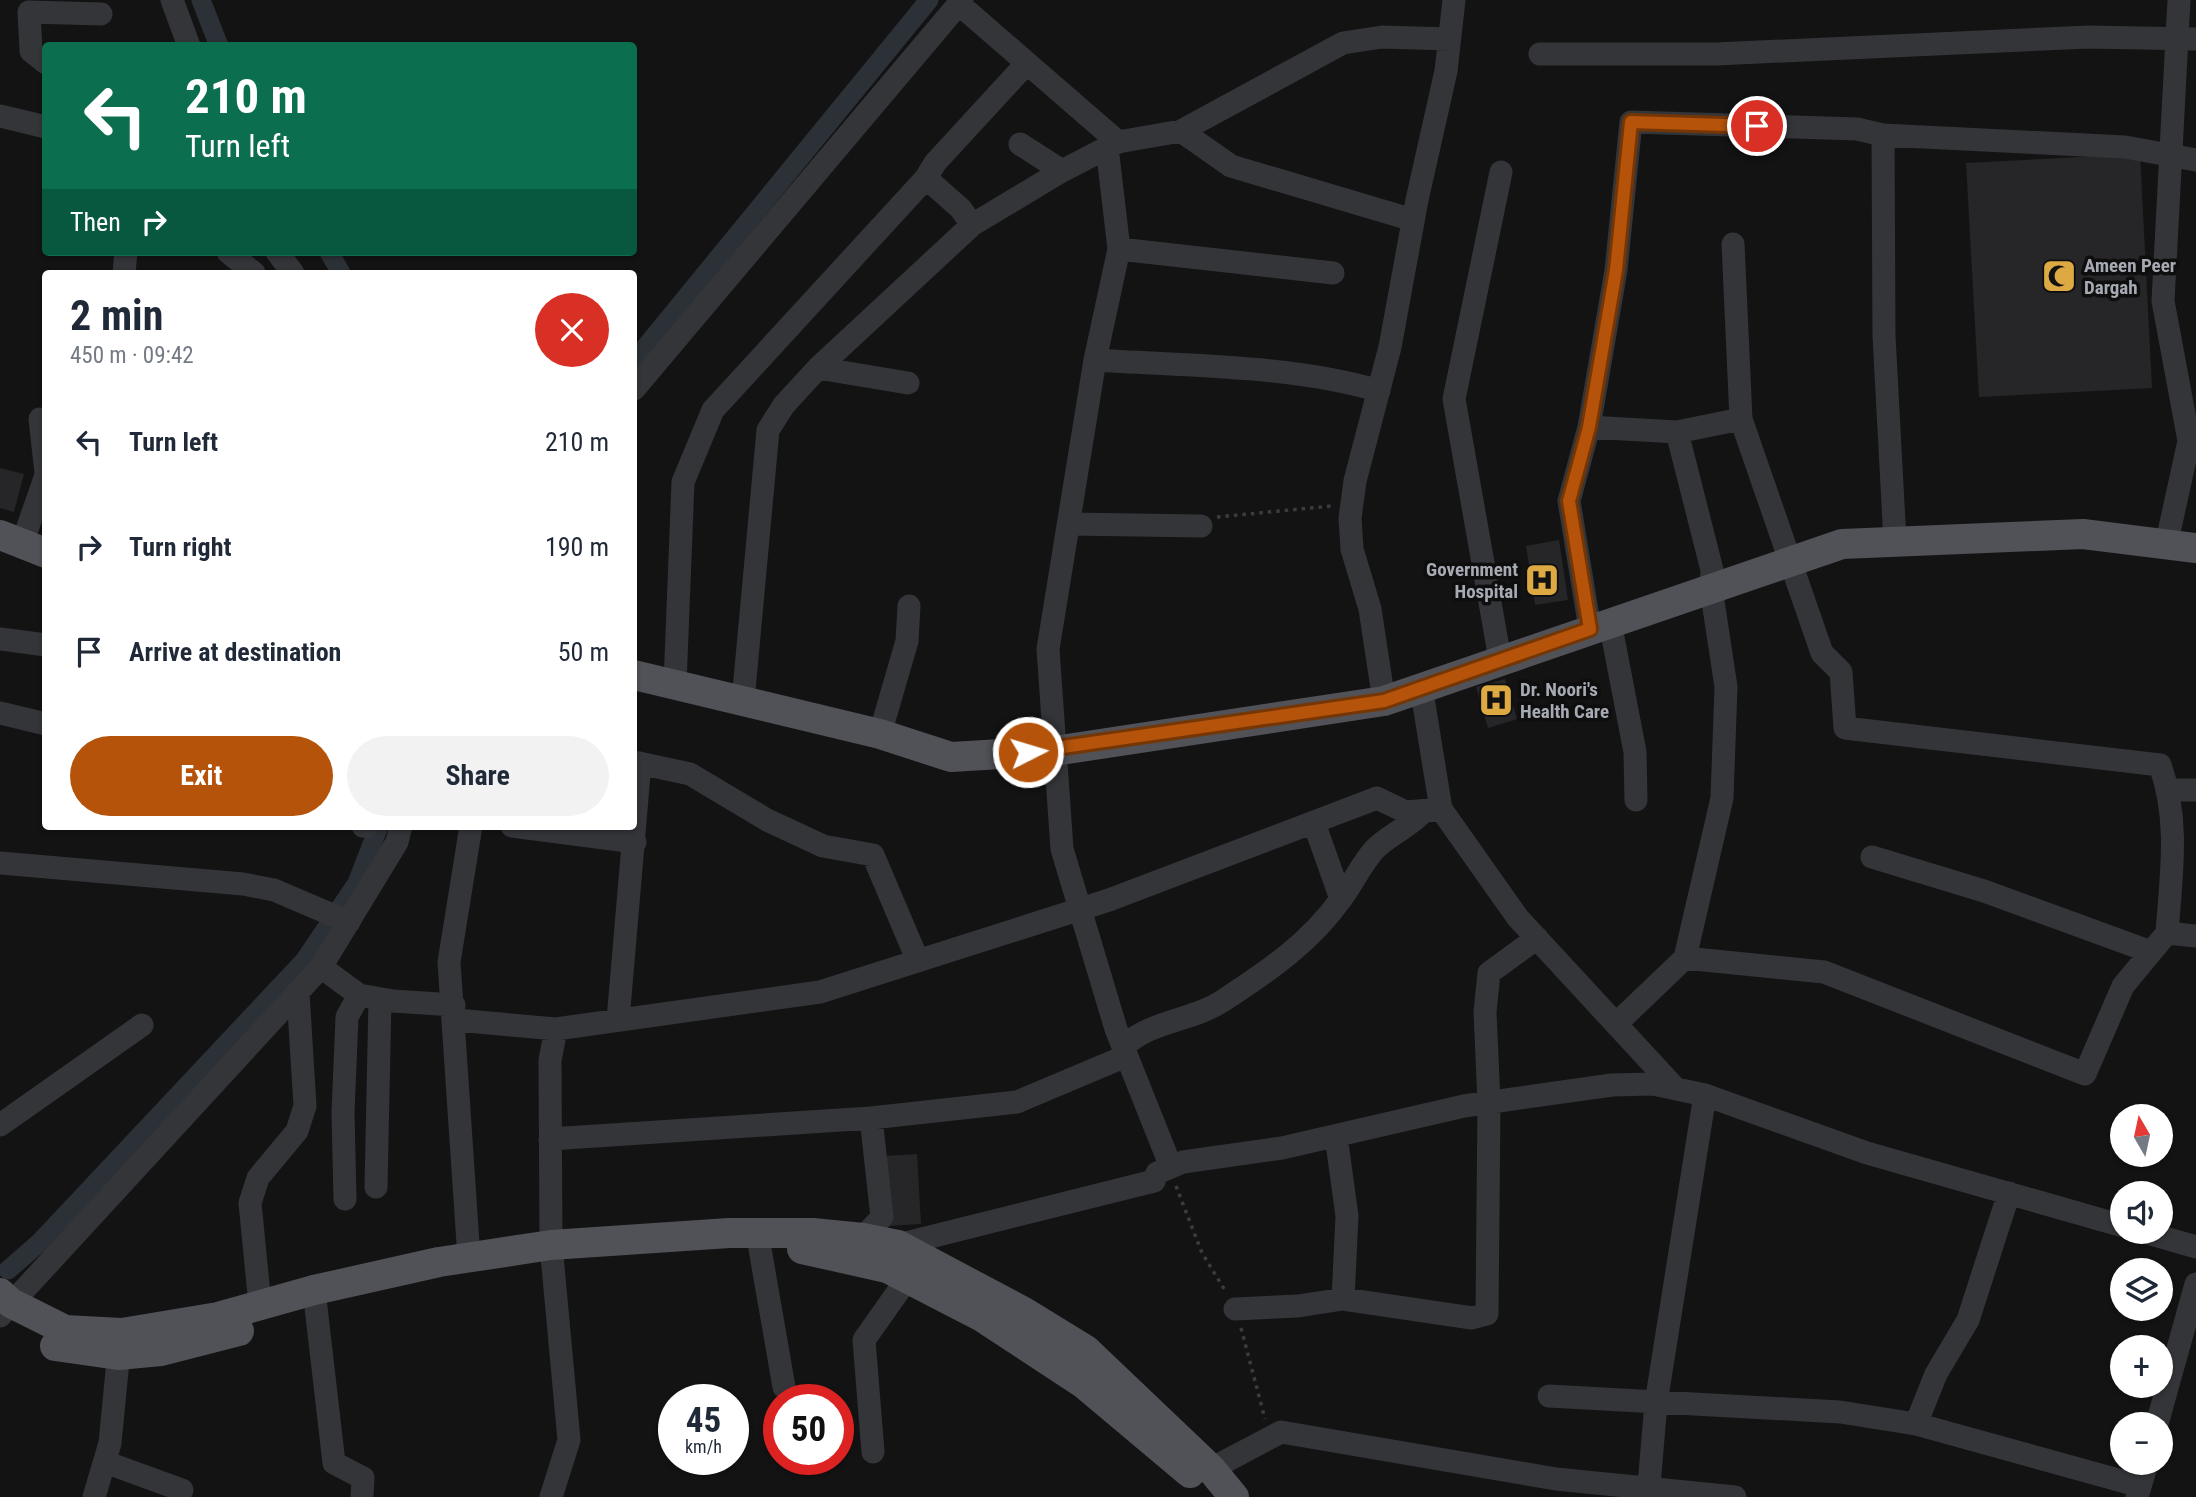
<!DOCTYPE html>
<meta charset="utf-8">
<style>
body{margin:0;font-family:"Roboto Condensed",sans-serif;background:#f2f2f3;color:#1f2937;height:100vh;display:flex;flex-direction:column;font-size:26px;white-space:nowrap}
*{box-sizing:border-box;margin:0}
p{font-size:23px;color:#747a83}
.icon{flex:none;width:38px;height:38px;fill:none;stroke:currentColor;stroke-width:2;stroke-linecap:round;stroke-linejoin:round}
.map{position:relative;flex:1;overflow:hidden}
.side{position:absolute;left:42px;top:270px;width:595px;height:560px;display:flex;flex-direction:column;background:#fff;border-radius:7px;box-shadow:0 2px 5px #0004}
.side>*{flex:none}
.guide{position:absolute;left:42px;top:42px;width:595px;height:214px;border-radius:7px;box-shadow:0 2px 5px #0004;background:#0b6e4f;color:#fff;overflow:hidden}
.needle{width:46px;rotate:351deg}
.fabs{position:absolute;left:2110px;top:1104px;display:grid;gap:14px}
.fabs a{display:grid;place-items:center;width:63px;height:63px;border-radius:50%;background:#fff;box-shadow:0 2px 5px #0004;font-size:35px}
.speed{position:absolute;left:658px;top:1384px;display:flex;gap:14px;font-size:35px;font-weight:700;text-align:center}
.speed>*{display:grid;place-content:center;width:91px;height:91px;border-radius:50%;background:#fff;box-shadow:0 2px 5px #0004;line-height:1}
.speed small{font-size:18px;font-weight:400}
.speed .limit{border:10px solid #d22;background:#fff;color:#111}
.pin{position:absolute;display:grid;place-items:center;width:60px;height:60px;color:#fff;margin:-30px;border:4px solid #fff;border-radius:50%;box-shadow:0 2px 7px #0007}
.me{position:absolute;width:77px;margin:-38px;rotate:85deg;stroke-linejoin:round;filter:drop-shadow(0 0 5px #0008)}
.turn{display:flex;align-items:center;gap:24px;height:147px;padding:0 28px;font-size:32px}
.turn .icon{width:91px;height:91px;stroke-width:2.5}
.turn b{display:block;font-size:49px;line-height:60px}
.then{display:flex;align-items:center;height:66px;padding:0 28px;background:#0003;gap:14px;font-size:26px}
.round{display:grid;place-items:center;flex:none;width:74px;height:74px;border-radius:37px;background:#f2f2f3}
.summary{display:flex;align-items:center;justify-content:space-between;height:119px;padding:0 28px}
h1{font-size:42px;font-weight:700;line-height:52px}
.action{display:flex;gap:14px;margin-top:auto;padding:14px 28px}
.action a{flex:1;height:80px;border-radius:42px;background:#b45309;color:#fff;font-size:28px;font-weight:700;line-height:80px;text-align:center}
.action a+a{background:#f2f2f3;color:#1f2937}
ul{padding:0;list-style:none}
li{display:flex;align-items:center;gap:21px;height:105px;padding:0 28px}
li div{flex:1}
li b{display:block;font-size:26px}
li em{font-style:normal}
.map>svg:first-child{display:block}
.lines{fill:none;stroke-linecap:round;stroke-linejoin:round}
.canal{stroke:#2b3136;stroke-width:19}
.building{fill:#262628}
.path{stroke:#3a3c3f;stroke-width:3.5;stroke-dasharray:3.5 5;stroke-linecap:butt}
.minor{stroke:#343539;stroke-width:23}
.major{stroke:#505257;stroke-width:30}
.route-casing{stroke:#753606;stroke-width:18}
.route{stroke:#b45309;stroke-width:12}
.labels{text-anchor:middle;stroke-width:7;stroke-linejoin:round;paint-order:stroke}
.poi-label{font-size:19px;font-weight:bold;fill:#a6aab3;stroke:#0e0e0f;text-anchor:start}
</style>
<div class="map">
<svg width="2196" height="1497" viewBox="0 0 2196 1497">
<rect width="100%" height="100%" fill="#131314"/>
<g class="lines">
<!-- canal -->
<path class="canal" d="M201,0l18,46
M329,252l12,21
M634,361l295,-361
M8,1270l31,-27 265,-282 53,-78 22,-57"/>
</g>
<!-- building -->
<path class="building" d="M2140,154l12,234 -173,9 -13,-234z
M0,468l24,6 -10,38 -14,-4z
M1559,540l9,60 -33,5 -9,-59z
M1505,679l12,40 -29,9 -12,-41z
M917,1154l4,70 -33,2 -4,-70z"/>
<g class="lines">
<!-- path -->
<path class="path" d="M1217,517l114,-11
M1176,1186l26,67 24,39
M1241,1328l24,91"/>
<!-- minor -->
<path class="minor" d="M172,0l17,46
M2179,0l-16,301 26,140
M959,4l159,138 -56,29 -42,-27
M1540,54h176l373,-17 107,2
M46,63l-15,-12 -2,-39 72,2
M0,116l46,11
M1181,131l162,-88 39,-6 67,2
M1883,135l242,12 71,13
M1118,142l63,-11 50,35 182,54
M1107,147l12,102 214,24
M926,178l35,31 11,16
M1733,244l8,175 81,234 19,19 4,56 315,37c20,55 11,111 7,168l29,3
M228,252l26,21
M277,252l16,21
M124,273l2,-21
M1095,360l24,-111
M818,368l90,15
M634,389l328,-389
M40,419l6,54
M1589,427l88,5 64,-13
M1677,432l35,138 -1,18 15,99 -4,111 -37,160
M1070,524l131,2
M22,544l24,-69
M2166,546l23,-105 7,-5
M1610,622l25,130 1,48
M1590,629l-21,-128 20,-74 27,-157 15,-148 226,7 26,6 1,201 11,205
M0,639l46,6
M1500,659l-46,-260 47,-227
M675,685l8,-203 30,-72 213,-232 9,-15 92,-100
M1421,686l20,123 77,109 157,170
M743,701l25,-271 16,-25 34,-37 154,-143 90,-54
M1384,701l-14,-92 -18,-60 -2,-31 5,-37 35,-134 27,-147 29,-129 8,-71
M0,713l46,11
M880,734l27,-93 2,-35
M634,762l56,12 77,46 56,26 50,9 45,106
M2169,790h27
M1314,823l27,76
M363,826h4
M512,826l123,16
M1872,857l112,34 167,61
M0,863l243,21 31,6 75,32
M321,967l38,28 34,6 61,4
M456,1020l100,9 264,-37 289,-92 268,-102 29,14 35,-3
M618,1020l22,-257
M1616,1024l69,-66 139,14 261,102 38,-88 44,-53
M0,1125l142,-100
M1336,1136l11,80 -4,83
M550,1139l321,-21 146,-16 109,-46 -3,-9c28,-27 70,-26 101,-47 43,-28 87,-58 117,-101 12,-16 20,-34 33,-49 14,-15 36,-23 50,-39
M1171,1167l-55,-138 -54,-180 -14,-200 47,-289c89,6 199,5 284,31
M376,1187l4,-188
M345,1199l-2,-86 4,-96 12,-22
M2144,1232l52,15
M863,1238l19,-21 -11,-99
M898,1245l256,-64 3,-8 26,-11 99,-14 182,-42 148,-21 41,-1 52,11 162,58 256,73
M760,1249l24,138
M469,1258l-20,-296 22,-136
M314,1290l20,173 29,15 -1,19
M260,1305l-10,-102 8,-25 39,-47 8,-25 -7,-113
M1235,1309l63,-3 45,-7 129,19 15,-4 2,-211 -4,-91 4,-39 48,-35
M0,1316l321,-349 76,-125 4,-16
M1549,1396l291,16 76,12 224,62
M1916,1424l20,-50 32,-54 41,-127
M2157,1424l39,-140
M873,1452l-9,-112 43,-61
M105,1462l77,28
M1211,1469l70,-37 275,47 179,18
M94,1497l16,-54 10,-103
M551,1497l18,-57 -18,-195 -1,-185 6,-31
M1648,1497l8,-94 49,-308
M2137,1497l10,-34"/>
<!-- major -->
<path class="major" d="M0,535l46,18
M634,675l246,59 71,23 103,-6 330,-50 458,-157 241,-10 113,14
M802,1249l85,19 95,49 102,67 106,89
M0,1293l11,10 54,27 57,3 96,-16 96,-27 125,-28 112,-17 178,-12h84l50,5 35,7 126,67 62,38 125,119 23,28
M55,1346l63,9 43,-4 78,-20"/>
</g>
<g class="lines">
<!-- route casing -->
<g class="route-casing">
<path id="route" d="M1028,752l356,-51 206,-72 -21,-128 20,-74 27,-157 15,-148 126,4"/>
</g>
<!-- route -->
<use href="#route" class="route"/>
</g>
<!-- icons -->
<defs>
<g id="mosque-square" transform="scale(1.75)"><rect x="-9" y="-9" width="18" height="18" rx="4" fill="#dda942" stroke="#0e0e0f"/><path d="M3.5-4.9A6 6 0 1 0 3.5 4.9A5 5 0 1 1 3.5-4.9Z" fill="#111"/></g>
<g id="hospital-square" transform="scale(1.75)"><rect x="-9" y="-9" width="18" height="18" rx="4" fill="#dda942" stroke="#0e0e0f"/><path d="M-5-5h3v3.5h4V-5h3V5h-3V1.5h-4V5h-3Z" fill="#111"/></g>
</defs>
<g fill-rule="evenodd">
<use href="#mosque-square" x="2059" y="276"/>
<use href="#hospital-square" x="1542" y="580"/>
<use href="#hospital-square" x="1496" y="700"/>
</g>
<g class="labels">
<!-- poi labels -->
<g class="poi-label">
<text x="2084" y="272">Ameen Peer<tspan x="2084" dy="22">Dargah</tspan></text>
<text x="1518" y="576" text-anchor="end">Government<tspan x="1518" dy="22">Hospital</tspan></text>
<text x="1520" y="696">Dr. Noori's<tspan x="1520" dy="22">Health Care</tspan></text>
</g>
</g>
</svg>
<div class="fabs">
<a><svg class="needle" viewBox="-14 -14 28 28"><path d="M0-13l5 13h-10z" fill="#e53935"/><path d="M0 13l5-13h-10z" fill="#747a83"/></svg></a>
<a><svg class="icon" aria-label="sound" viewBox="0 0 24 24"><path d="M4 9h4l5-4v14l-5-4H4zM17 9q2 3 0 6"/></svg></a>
<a><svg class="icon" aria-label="layers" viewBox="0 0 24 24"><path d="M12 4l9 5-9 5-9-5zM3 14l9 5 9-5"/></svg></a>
<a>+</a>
<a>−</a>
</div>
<div class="speed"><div>45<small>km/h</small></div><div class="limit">50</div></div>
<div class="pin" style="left:1757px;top:126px;background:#d93025"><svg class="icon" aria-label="arrive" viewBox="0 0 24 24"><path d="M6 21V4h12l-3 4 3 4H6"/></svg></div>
<svg class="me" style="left:1028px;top:752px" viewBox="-20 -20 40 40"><circle r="17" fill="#b45309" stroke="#fff" stroke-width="3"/><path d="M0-11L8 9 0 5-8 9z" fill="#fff"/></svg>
<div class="guide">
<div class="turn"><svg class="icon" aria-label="left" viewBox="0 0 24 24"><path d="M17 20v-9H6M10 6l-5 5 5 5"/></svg><div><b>210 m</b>Turn left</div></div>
<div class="then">Then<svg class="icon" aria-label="right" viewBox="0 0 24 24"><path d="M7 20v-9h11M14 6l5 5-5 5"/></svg></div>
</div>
<section class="side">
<div class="summary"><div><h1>2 min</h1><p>450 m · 09:42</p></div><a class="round" style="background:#d93025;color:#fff"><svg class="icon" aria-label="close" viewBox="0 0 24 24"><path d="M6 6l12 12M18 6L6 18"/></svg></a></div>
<ul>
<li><svg class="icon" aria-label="left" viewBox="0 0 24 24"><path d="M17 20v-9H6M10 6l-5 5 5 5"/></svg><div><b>Turn left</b></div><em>210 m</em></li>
<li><svg class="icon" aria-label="right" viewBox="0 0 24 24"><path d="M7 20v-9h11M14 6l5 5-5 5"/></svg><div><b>Turn right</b></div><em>190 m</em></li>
<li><svg class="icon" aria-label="arrive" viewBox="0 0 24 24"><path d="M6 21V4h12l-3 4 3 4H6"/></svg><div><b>Arrive at destination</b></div><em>50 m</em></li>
</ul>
<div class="action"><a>Exit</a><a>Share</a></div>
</section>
</div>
